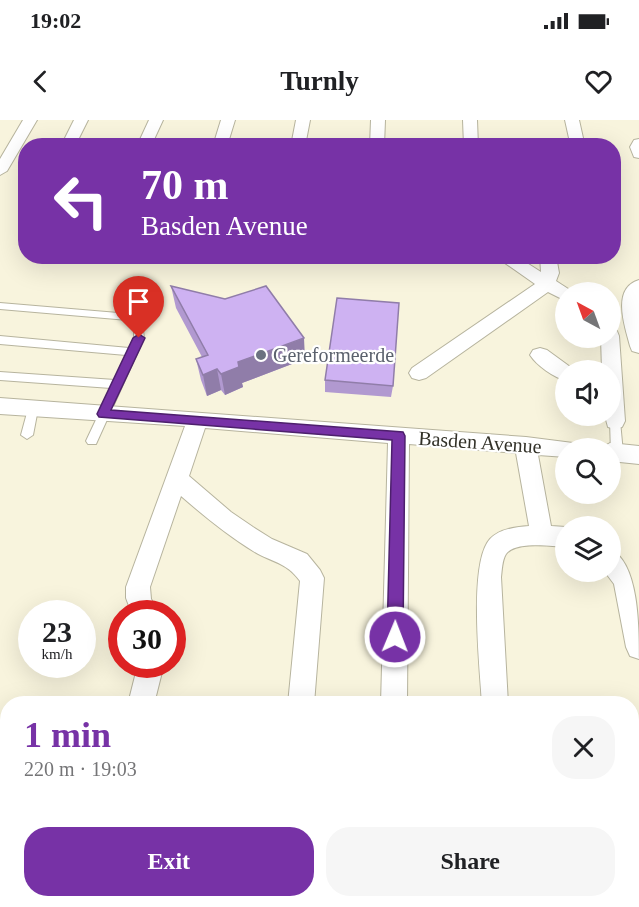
<!DOCTYPE html>
<meta charset="utf-8">
<style>
body{margin:0;font-family:"Times New Roman",serif;background:#f6f6f6;color:#202124;height:100vh;display:flex;flex-direction:column;font-size:22px;white-space:nowrap}
*{box-sizing:border-box;margin:0}
p{font-size:20px;color:#757577}
.icon{flex:none;width:33px;height:33px;fill:none;stroke:currentColor;stroke-width:2;stroke-linecap:round;stroke-linejoin:round}
.map{position:relative;flex:1;overflow:hidden}
.details{position:absolute;left:0px;top:576px;width:639px;height:212px;display:flex;flex-direction:column;background:#fff;border-radius:24px 24px 0 0;box-shadow:0 6px 24px #0002}
.details>*{flex:none}
.banner{position:absolute;left:18px;top:18px;width:603px;height:126px;border-radius:24px;box-shadow:0 6px 24px #0002;background:#7732a6;color:#fff;overflow:hidden}
.needle{width:39px;rotate:319deg}
.buttons{position:absolute;left:555px;top:162px;display:grid;gap:12px}
.buttons a{display:grid;place-items:center;width:66px;height:66px;border-radius:50%;background:#fff;box-shadow:0 6px 24px #0002;font-size:30px}
.speed{position:absolute;left:18px;top:480px;display:flex;gap:12px;font-size:30px;font-weight:700;text-align:center}
.speed>*{display:grid;place-content:center;width:78px;height:78px;border-radius:50%;background:#fff;box-shadow:0 6px 24px #0002;line-height:1}
.speed small{font-size:15px;font-weight:400}
.speed .limit{border:9px solid #d22;background:#fff;color:#111}
.pin{position:absolute;display:grid;place-items:center;width:51px;height:51px;color:#fff;margin:-62px -26px;border-radius:50% 50% 50% 0;rotate:-45deg;box-shadow:0 0 6px #0007}
.pin .icon{rotate:45deg}
.me{position:absolute;width:66px;margin:-33px;rotate:1deg;stroke-linejoin:round;filter:drop-shadow(0 0 4px #0008)}
.turn{display:flex;align-items:center;gap:21px;height:126px;padding:0 24px;font-size:27px}
.turn .icon{width:78px;height:78px;stroke-width:2.5}
.turn b{display:block;font-size:42px;line-height:51px}
.round{display:grid;place-items:center;flex:none;width:63px;height:63px;border-radius:24px;background:#f6f6f6}
.head{display:flex;align-items:center;justify-content:space-between;height:102px;padding:0 24px}
h1{font-size:36px;font-weight:600;line-height:45px;color:#7732a6}
.primary-button{display:flex;gap:12px;margin-top:auto;padding:12px 24px}
.primary-button a{flex:1;height:69px;border-radius:24px;background:#7732a6;color:#fff;font-size:24px;font-weight:600;line-height:69px;text-align:center}
.primary-button a+a{background:#f6f6f6;color:#202124}
.status{display:flex;justify-content:space-between;align-items:center;height:42px;padding:0 30px;background:#fff;direction:ltr}
.status svg{height:16px;fill:currentColor}
header{display:flex;justify-content:space-between;align-items:center;height:78px;padding:0 24px;background:#fff;font-size:27px;font-weight:600}
.map>svg:first-child{display:block}
.lines{fill:none;stroke-linecap:round;stroke-linejoin:round}
.service-casing{stroke:#b7b49e;stroke-width:2}
.minor-casing{stroke:#b7b49e;stroke-width:2}
.service{fill:#fff;fill-rule:evenodd}
.minor{fill:#fff;fill-rule:evenodd}
.wall{fill:#b199d0}
.shaded-wall{fill:#907da9}
.building{fill:#ceb2f2;stroke:#907da9;stroke-width:1.5}
.route{fill:#7732a6;stroke:#4d206c;stroke-width:1.5}
.worship-dot{fill:#6b7280;stroke:#fff;stroke-width:2}
.labels{text-anchor:middle;stroke-width:4.5;stroke-linejoin:round;paint-order:stroke}
.worship-label{font-size:20px;fill:#5b616d;stroke:#fff;text-anchor:start}
.street-label{font-size:20px;fill:#323128;stroke:#fff}
</style>
<div class="status"><b>19:02</b><svg viewBox="0 0 49 12"><path d="M0 12V9h3v3zM5 12V6h3v6zM10 12V3h3v9zM15 12V0h3v12zM26 1h20v11H26zM47 4h2v5h-2z"/></svg></div>
<header><svg class="icon" aria-label="back" viewBox="0 0 24 24"><path d="M15 5l-7 7 7 7"/></svg>Turnly<svg class="icon" aria-label="heart" viewBox="0 0 24 24"><path d="M12 20l-8-8c-3-5 5-10 8-4 3-6 11-1 8 4z"/></svg></header>
<div class="map">
<svg width="639" height="787" viewBox="0 0 639 787">
<rect width="100%" height="100%" fill="#f8f4dd"/>
<g class="lines">
<!-- service casing -->
<g class="service-casing">
<path id="service" d="M0,183l130,11 12,8 2,16 -48,106h-8l-2,-3 25,-53 -111,-8v-8l115,8 11,-25 -126,-11v-8l129,12 5,-10v-13l-6,-5 -128,-11z
M33,285l5,4 -5,26 -6,4 -6,-4 7,-26z
M615,297l5,4 3,32 -6,5 -6,-5 -1,-32z"/>
</g>
<!-- minor casing -->
<g class="minor-casing">
<path id="minor" d="M23,0h14l-30,51 -7,4v-16z
M74,0h14l-13,26h-14z
M149,0h14l-12,26h-14z
M221,0h14l-8,26h-14z
M296,0h14l-5,26h-14z
M371,0h14l-1,26h-14z
M463,0h14l1,26h-14z
M565,0h14l4,18 -4,8h-15l5,-8z
M639,19v19l-5,-1 -4,-10 4,-7z
M495,136h21l25,16 -1,-16h16l3,17 -3,8 17,11h-7v9l-18,-9 -122,86 -7,2 -7,-2 -3,-5 3,-5 123,-84z
M639,160v73l-7,-2 -2,-5c-5,-19 -19,-58 9,-66z
M610,210l7,1 2,5 6,85 -3,6 -7,2 -7,-2 -3,-11h5v-46h-8l-1,-32h9z
M540,228l7,2 26,19 1,1h-8v11c-12,-4 -29,-15 -36,-26l3,-5z
M0,278l526,39 47,6 3,5h-10v9l-28,-2 13,71 15,1v20c-15,-1 -51,-6 -60,7 -4,6 -4,16 -5,23l7,127h-26c-2,-35 -14,-141 8,-165 9,-10 26,-12 39,-13l-13,-73 -107,-9 -2,260h-26l7,-261 -183,-15 -16,48 42,36 22,15 19,12 35,15 13,16 4,8 -10,126h-26l12,-123c-15,-20 -28,-18 -47,-30 -26,-16 -49,-35 -72,-55l-31,91 1,12 9,15h-28l-6,-16v-11l59,-161 -185,-12z
M610,323l29,3v18l-29,-3v-13h-9z
M610,429c29,14 29,78 29,110l-9,-3 -4,-9 -12,-63 -9,-12h5z
M138,544h26l-10,40h-26z
M489,780h30l1,7h-32z"/>
</g>
<!-- service -->
<use href="#service" class="service"/>
<!-- minor -->
<use href="#minor" class="minor"/>
</g>
<!-- wall -->
<path class="wall" d="M171,166l134,73 -63,24 1,4 -18,8 -4,-5 -14,6 -6,-16 -5,-21 6,-2 -26,-49z
M325,260l68,6 -2,11 -66,-5z"/>
<!-- shaded-wall -->
<path class="shaded-wall" d="M304,218l1,21 -63,24 1,4 -18,8 -4,-21 17,-12z
M217,249l4,21 -14,6 -4,-21z"/>
<!-- building -->
<path class="building" d="M171,166l54,13 41,-13 38,52 -66,24 1,5 -18,7 -4,-5 -14,6 -7,-16 12,-4z
M337,178l62,5 -6,83 -68,-6z"/>
<!-- route -->
<path class="route" d="M139,214l6,4 -34,72 292,22 2,4 -2,201 -3,5 -5,2 -5,-2 -3,-5 5,-197 -293,-23 -2,-3 36,-76z"/>
<!-- markers -->
<circle class="worship-dot" cx="261" cy="235" r="6"/>
<g class="labels">
<!-- worship labels -->
<g class="worship-label">
<text x="273" y="242">Gereformeerde</text>
</g>
<!-- street labels -->
<g class="street-label">
<text transform="translate(480 322) rotate(4)" y="7">Basden Avenue</text>
</g>
</g>
</svg>
<div class="buttons">
<a><svg class="needle" viewBox="-14 -14 28 28"><path d="M0-13l5 13h-10z" fill="#e53935"/><path d="M0 13l5-13h-10z" fill="#757577"/></svg></a>
<a><svg class="icon" aria-label="sound" viewBox="0 0 24 24"><path d="M4 9h4l5-4v14l-5-4H4zM17 9q2 3 0 6"/></svg></a>
<a><svg class="icon" aria-label="search" viewBox="0 0 24 24"><circle cx="10" cy="10" r="6"/><path d="M15 15l6 6"/></svg></a>
<a><svg class="icon" aria-label="layers" viewBox="0 0 24 24"><path d="M12 4l9 5-9 5-9-5zM3 14l9 5 9-5"/></svg></a>
</div>
<div class="speed"><div>23<small>km/h</small></div><div class="limit">30</div></div>
<div class="pin" style="left:139px;top:218px;background:#d93025"><svg class="icon" aria-label="arrive" viewBox="0 0 24 24"><path d="M6 21V4h12l-3 4 3 4H6"/></svg></div>
<svg class="me" style="left:395px;top:517px" viewBox="-20 -20 40 40"><circle r="17" fill="#7732a6" stroke="#fff" stroke-width="3"/><path d="M0-11L8 9 0 5-8 9z" fill="#fff"/></svg>
<div class="banner">
<div class="turn"><svg class="icon" aria-label="left" viewBox="0 0 24 24"><path d="M17 20v-9H6M10 6l-5 5 5 5"/></svg><div><b>70 m</b>Basden Avenue</div></div>
</div>
<section class="details">
<div class="head"><div><h1>1 min</h1><p>220 m · 19:03</p></div><a class="round"><svg class="icon" aria-label="close" viewBox="0 0 24 24"><path d="M6 6l12 12M18 6L6 18"/></svg></a></div>
<div class="primary-button"><a>Exit</a><a>Share</a></div>
</section>
</div>
